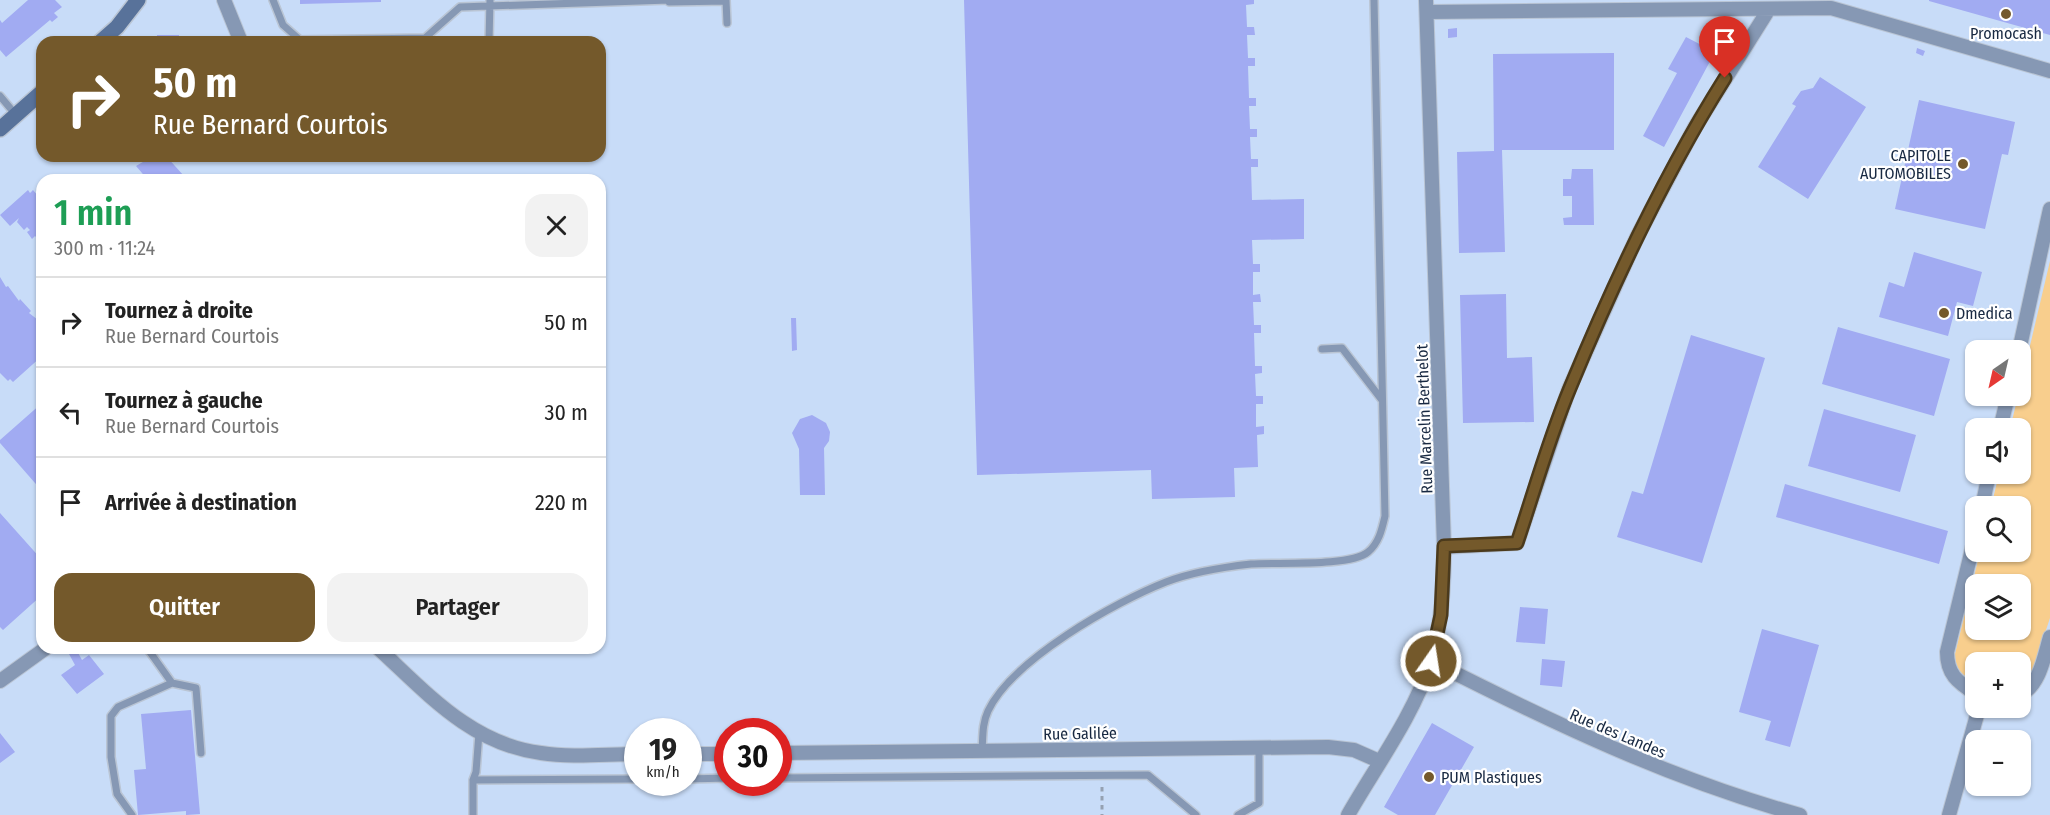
<!DOCTYPE html>
<html lang="fr">
<meta charset="utf-8">
<style>
body{margin:0;font-family:"Fira Sans Condensed",sans-serif;background:#f2f2f2;color:#222;height:100vh;display:flex;flex-direction:column;font-size:22px;white-space:nowrap}
*{box-sizing:border-box;margin:0}
p{font-size:20px;color:#767676}
.icon{flex:none;width:33px;height:33px;fill:none;stroke:currentColor;stroke-width:2;stroke-linecap:round;stroke-linejoin:round}
.map{position:relative;flex:1;overflow:hidden}
.side{position:absolute;left:36px;top:174px;width:570px;height:480px;display:flex;flex-direction:column;background:#fff;border-radius:18px;box-shadow:0 2px 4px #0004}
.side>*{flex:none}
.banner{position:absolute;left:36px;top:36px;width:570px;height:126px;border-radius:18px;box-shadow:0 2px 4px #0004;background:#74592b;color:#fff;overflow:hidden}
.needle{width:39px;rotate:214deg}
.buttons{position:absolute;left:1965px;top:340px;display:grid;gap:12px}
.buttons a{display:grid;place-items:center;width:66px;height:66px;border-radius:12px;background:#fff;box-shadow:0 2px 4px #0004;font-size:30px}
.speed{position:absolute;left:624px;top:718px;display:flex;gap:12px;font-size:30px;font-weight:700;text-align:center}
.speed>*{display:grid;place-content:center;width:78px;height:78px;border-radius:50%;background:#fff;box-shadow:0 2px 4px #0004;line-height:1}
.speed small{font-size:15px;font-weight:400}
.speed .limit{border:9px solid #d22;background:#fff;color:#111}
.pin{position:absolute;display:grid;place-items:center;width:51px;height:51px;color:#fff;margin:-62px -26px;border-radius:50% 50% 50% 0;rotate:-45deg;box-shadow:0 0 6px #0007}
.pin .icon{rotate:45deg}
.me{position:absolute;width:66px;margin:-33px;rotate:13deg;stroke-linejoin:round;filter:drop-shadow(0 0 4px #0008)}
.turn{display:flex;align-items:center;gap:21px;height:126px;padding:0 18px;font-size:27px}
.turn .icon{width:78px;height:78px;stroke-width:2.5}
.turn b{display:block;font-size:42px;line-height:51px}
.round{display:grid;place-items:center;flex:none;width:63px;height:63px;border-radius:18px;background:#f2f2f2}
.overview{display:flex;align-items:center;justify-content:space-between;height:102px;padding:0 18px}
h1{font-size:36px;font-weight:600;line-height:45px;color:#1e9e55}
.cta{display:flex;gap:12px;margin-top:auto;padding:12px 18px}
.cta a{flex:1;height:69px;border-radius:18px;background:#74592b;color:#fff;font-size:24px;font-weight:600;line-height:69px;text-align:center}
.cta a+a{background:#f2f2f2;color:#222}
ul{padding:0;list-style:none}
li{display:flex;align-items:center;gap:18px;height:90px;padding:0 18px;border-top:2px solid #e0e0e0}
li div{flex:1}
li b{display:block;font-size:22px}
li em{font-style:normal}
.map>svg:first-child{display:block}
.built{fill:#c8dcf8;fill-rule:evenodd}
.green{fill:#f8ce8d;fill-rule:evenodd}
.building{fill:#a1abf2}
.lines{fill:none;stroke-linecap:round;stroke-linejoin:round}
.lane-casing{stroke:#bac5d4;stroke-width:10}
.street-casing{stroke:#bac5d4;stroke-width:16}
.secondary-casing{stroke:#bac5d4;stroke-width:18}
.path{stroke:#95a1b2;stroke-width:3;stroke-dasharray:4.5 4.5;stroke-linecap:butt}
.lane{stroke:#8698b4;stroke-width:7}
.street{stroke:#8698b4;stroke-width:14}
.secondary{stroke:#58729a;stroke-width:15}
.route-casing{stroke:#4b3a1c;stroke-width:15}
.route{stroke:#74592b;stroke-width:10}
.poi-dot{fill:#74592b;stroke:#fff;stroke-width:2}
.labels{text-anchor:middle;stroke-width:4.5;stroke-linejoin:round;paint-order:stroke}
.poi-label{font-size:16px;fill:#182942;stroke:#fff;text-anchor:start}
.street-label{font-size:16px;fill:#182942;stroke:#fff}
</style>
<div class="map">
<svg width="2050" height="815" viewBox="0 0 2050 815">
<rect width="100%" height="100%" fill="#dee7f4"/>
<!-- built -->
<path class="built" d="M0,0h2050v815h-2050zM42,42h558v114h-558zM42,180h558v468h-558zM1976,351h44v45h-44zM1976,429h44v45h-44zM1976,507h44v45h-44zM1976,585h44v45h-44zM1976,663h44v45h-44zM638,732h50v51h-50zM728,732h50v51h-50zM1976,741h44v45h-44z"/>
<!-- green -->
<path class="green" d="M2050,261v357l-18,54 -11,15 -1,-24h-44l-1,17c-13,-3 -20,-12 -20,-26l25,-102h40v-45h-29l8,-33h21v-45h-10l8,-33h2l1,-12zM1976,585h44v45h-44z"/>
<!-- building -->
<path class="building" d="M28,0h27l7,7 -8,6 4,4 -6,5 -2,-2 -44,37 -6,-7v-30l2,3z
M300,0h81v2l-81,2z
M964,0h290v4l-8,1 1,22h7l1,8h-8l1,23h7v8h-7l1,32h7v8h-7l1,23h7v8h-7l1,22h7v8h-7l1,33 52,-1v40l-52,1 1,24h7v8h-7v23l7,-1 1,8h-8l1,23h7v8h-7l1,33h7v7l-7,1 1,22h7v8h-7v23l8,-1v8l-7,1 1,32 -24,1 1,29 -83,2 -1,-29 -174,5z
M2050,0v35l-121,-34v-1z
M1457,28v9l-9,1v-9z
M157,35h22v7h-22z
M1686,37l29,15 -51,95 -21,-11 34,-63 -9,-4z
M1917,48l8,3 -2,5 -7,-3z
M1614,53v97h-112l3,102 -46,1 -2,-101 37,-1 -1,-97z
M1820,77l46,30 -58,92 -50,-32 38,-61 -4,-2 9,-13 12,-3z
M1919,100l96,22 -7,33 -6,-1 -17,75 -90,-20z
M145,156h21l18,20 -4,4h-32l-12,-14 12,-7z
M1572,169h21l1,56h-30l-1,-7 9,-1v-21h-9v-17h8z
M28,190l2,3 3,-3 6,7 -3,2 3,4 3,-3v50l-6,-7 3,-3 -4,-4 -3,3 -5,-7 3,-2 -3,-3 -3,3 -7,-8 2,-4 -9,8 -10,-11z
M1914,252l68,20 -9,34 -16,-4 -9,34 -69,-19 10,-35 15,5z
M0,277l6,10 2,-1 11,15 1,-2 11,12 -2,2 13,10v33l-29,26 -3,-3 -2,2 -8,-8z
M1506,294l1,64 25,-1 2,65 -71,1 -3,-128z
M791,318h5l1,32 -5,1z
M1838,327l112,32 -16,57 -112,-32z
M1691,335l74,23 -63,205 -85,-26 15,-46 11,3z
M42,403v88l-42,-48v-3z
M1824,409l92,26 -16,57 -92,-26z
M812,415l14,8 4,9 -1,9 -5,7 1,47h-25l-1,-46 -7,-16 8,-14z
M1785,484l163,47 -9,33 -163,-47z
M0,513l42,47v35l-39,35 -3,-3z
M1520,607l28,2 -3,35 -29,-2z
M1762,629l57,16 -29,102 -25,-7 6,-19 -32,-9z
M76,649l6,11 7,-5 15,19 -27,20 -16,-19 14,-10 -6,-11z
M1542,659l23,2 -3,26 -22,-2z
M191,710l9,104 -14,1v-4l-48,4 -4,-45 12,-1 -5,-55z
M1432,723l42,24 -39,68h-37l-14,-8z
M0,733l15,19 -15,11z"/>
<g class="lines">
<!-- lane casing -->
<g class="lane-casing">
<path id="lane" d="M273,0l10,25 17,15 125,-2 35,-31 209,-7
M726,0l1,23
M669,2l57,-1
M489,42l1,-42
M0,96l16,19
M1322,349l20,-1 40,52
M147,648l25,35
M982,751c1,-14 0,-27 6,-40 24,-51 127,-109 178,-129 26,-10 58,-15 85,-18 26,-2 99,3 117,-12 11,-9 14,-23 17,-36l-11,-516
M778,778l370,-3 48,40
M688,779l40,-1
M473,780l3,-8 3,-39
M132,815l-15,-21 -6,-37v-41l7,-9 54,-24 24,5 5,65
M473,815v-35l165,-1
M1238,815l21,-12v-55"/>
</g>
<!-- street casing -->
<g class="street-casing">
<path id="street" d="M224,0l17,42
M1427,12l404,-4 219,63
M2019,351l31,-142
M2000,429l8,-33
M1982,507l7,-33
M1976,533l-29,119c0,22 10,30 29,42
M1444,547l73,-4 52,-154 68,-152 58,-110 74,-118
M378,648c49,45 93,96 163,105 31,5 65,1 97,1
M1431,661c120,61 239,118 369,154
M0,681l46,-33
M2020,695c20,-10 24,-38 30,-58
M778,753l550,-6 26,3 25,11
M688,754h40
M1348,815c28,-49 66,-100 83,-154 11,-38 13,-76 13,-114l-18,-547
M1949,815l30,-107"/>
</g>
<!-- secondary casing -->
<g class="secondary-casing">
<path id="secondary" d="M100,42l17,-15 21,-27
M0,129l42,-37"/>
</g>
<!-- path -->
<path class="path" d="M1102,787v28"/>
<!-- lane -->
<use href="#lane" class="lane"/>
<!-- street -->
<use href="#street" class="street"/>
<!-- secondary -->
<use href="#secondary" class="secondary"/>
</g>
<g class="lines">
<!-- route casing -->
<g class="route-casing">
<path id="route" d="M1431,661l10,-46 3,-69 73,-3c17,-51 32,-105 53,-155 44,-107 94,-213 155,-310"/>
</g>
<!-- route -->
<use href="#route" class="route"/>
</g>
<!-- markers -->
<g class="poi-dot">
<circle cx="2006" cy="14" r="6"/>
<circle cx="1963" cy="164" r="6"/>
<circle cx="1944" cy="313" r="6"/>
<circle cx="1429" cy="777" r="6"/>
</g>
<g class="labels">
<!-- poi labels -->
<g class="poi-label">
<text x="2006" y="39" text-anchor="middle">Promocash</text>
<text x="1951" y="161" text-anchor="end">CAPITOLE<tspan x="1951" dy="18">AUTOMOBILES</tspan></text>
<text x="1956" y="319">Dmedica</text>
<text x="1441" y="783">PUM Plastiques</text>
</g>
<!-- street labels -->
<g class="street-label">
<text transform="translate(1424 419) rotate(-92)" y="6">Rue Marcelin Berthelot</text>
<text transform="translate(1080 733) rotate(-1)" y="6">Rue Galilée</text>
<text transform="translate(1618 733) rotate(23)" y="6">Rue des Landes</text>
</g>
</g>
</svg>
<div class="buttons">
<a><svg class="needle" viewBox="-14 -14 28 28"><path d="M0-13l5 13h-10z" fill="#e53935"/><path d="M0 13l5-13h-10z" fill="#767676"/></svg></a>
<a><svg class="icon" aria-label="sound" viewBox="0 0 24 24"><path d="M4 9h4l5-4v14l-5-4H4zM17 9q2 3 0 6"/></svg></a>
<a><svg class="icon" aria-label="search" viewBox="0 0 24 24"><circle cx="10" cy="10" r="6"/><path d="M15 15l6 6"/></svg></a>
<a><svg class="icon" aria-label="layers" viewBox="0 0 24 24"><path d="M12 4l9 5-9 5-9-5zM3 14l9 5 9-5"/></svg></a>
<a>+</a>
<a>−</a>
</div>
<div class="speed"><div>19<small>km/h</small></div><div class="limit">30</div></div>
<div class="pin" style="left:1725px;top:78px;background:#d93025"><svg class="icon" aria-label="arrive" viewBox="0 0 24 24"><path d="M6 21V4h12l-3 4 3 4H6"/></svg></div>
<svg class="me" style="left:1431px;top:661px" viewBox="-20 -20 40 40"><circle r="17" fill="#74592b" stroke="#fff" stroke-width="3"/><path d="M0-11L8 9 0 5-8 9z" fill="#fff"/></svg>
<div class="banner">
<div class="turn"><svg class="icon" aria-label="right" viewBox="0 0 24 24"><path d="M7 20v-9h11M14 6l5 5-5 5"/></svg><div><b>50 m</b>Rue Bernard Courtois</div></div>
</div>
<section class="side">
<div class="overview"><div><h1>1 min</h1><p>300 m · 11:24</p></div><a class="round"><svg class="icon" aria-label="close" viewBox="0 0 24 24"><path d="M6 6l12 12M18 6L6 18"/></svg></a></div>
<ul>
<li><svg class="icon" aria-label="right" viewBox="0 0 24 24"><path d="M7 20v-9h11M14 6l5 5-5 5"/></svg><div><b>Tournez à droite</b><p>Rue Bernard Courtois</p></div><em>50 m</em></li>
<li><svg class="icon" aria-label="left" viewBox="0 0 24 24"><path d="M17 20v-9H6M10 6l-5 5 5 5"/></svg><div><b>Tournez à gauche</b><p>Rue Bernard Courtois</p></div><em>30 m</em></li>
<li><svg class="icon" aria-label="arrive" viewBox="0 0 24 24"><path d="M6 21V4h12l-3 4 3 4H6"/></svg><div><b>Arrivée à destination</b></div><em>220 m</em></li>
</ul>
<div class="cta"><a>Quitter</a><a>Partager</a></div>
</section>
</div>
